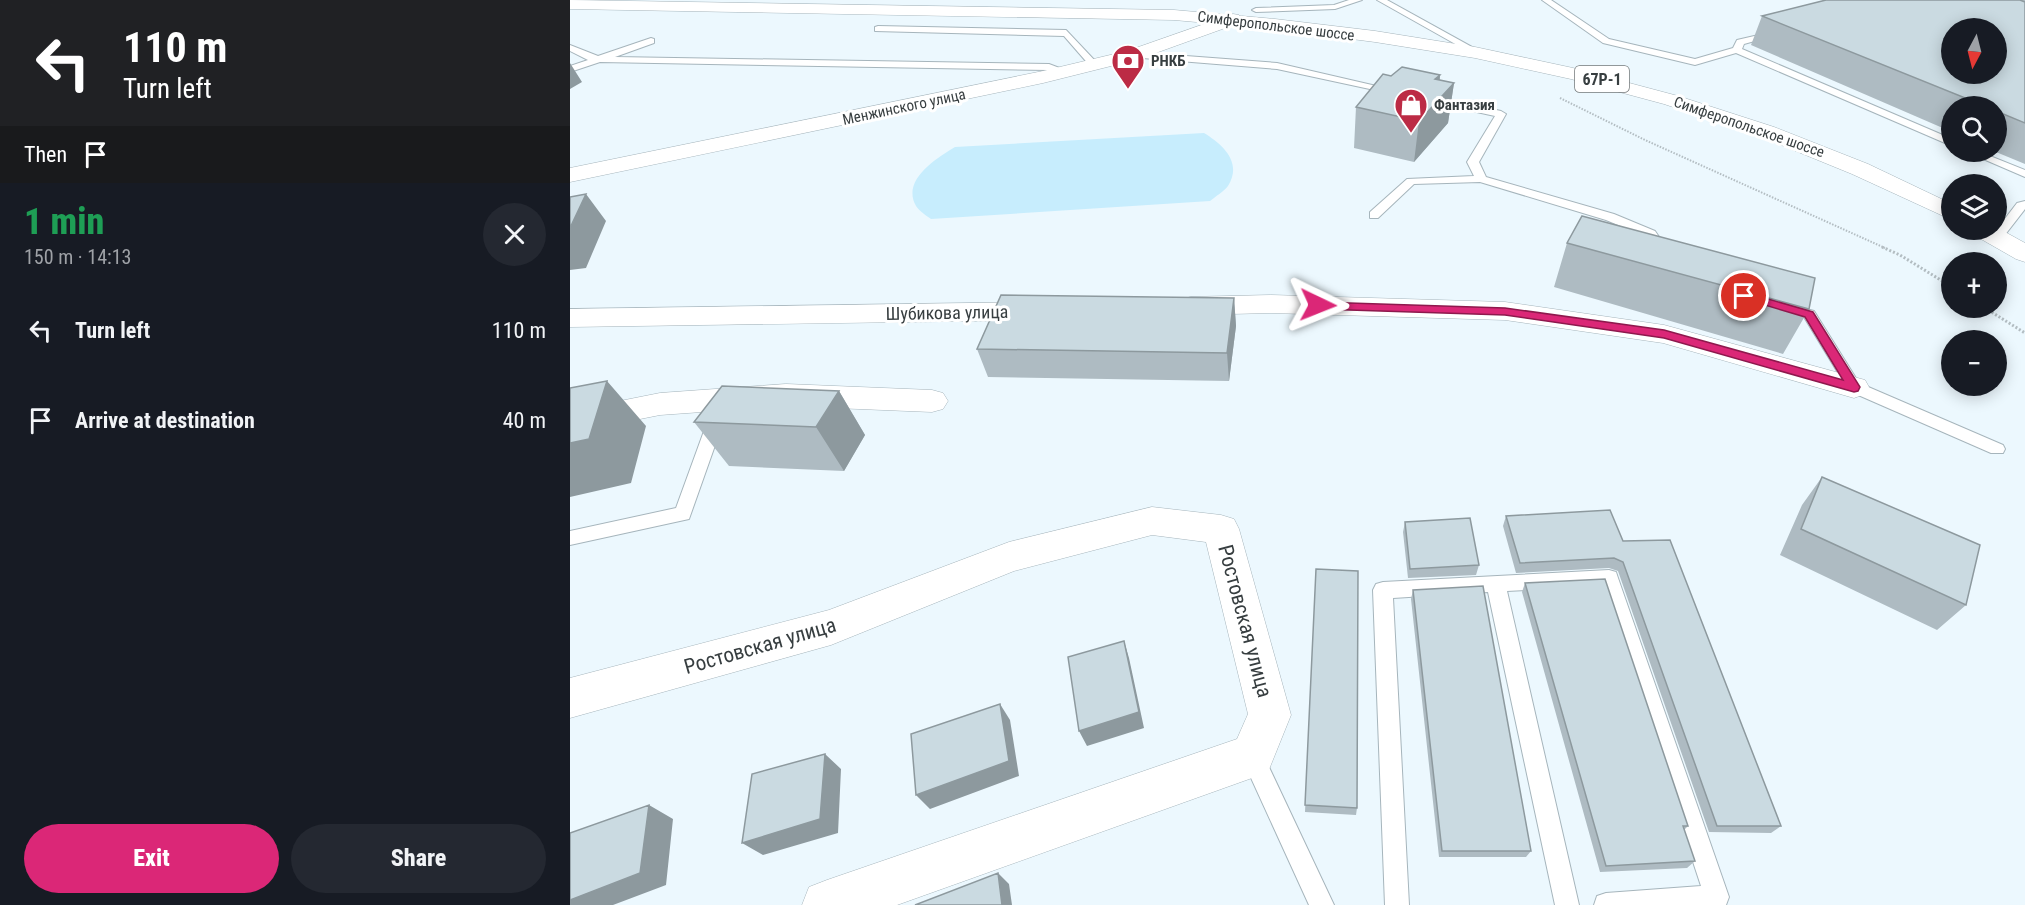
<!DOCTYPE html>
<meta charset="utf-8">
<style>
body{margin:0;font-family:"Roboto Condensed",sans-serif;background:#242831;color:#f1f3f6;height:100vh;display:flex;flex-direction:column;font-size:22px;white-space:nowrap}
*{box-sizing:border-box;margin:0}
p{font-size:20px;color:#9ea1a6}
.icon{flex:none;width:33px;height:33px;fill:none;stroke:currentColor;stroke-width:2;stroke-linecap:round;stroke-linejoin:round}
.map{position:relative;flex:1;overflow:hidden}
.sheet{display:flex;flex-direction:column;background:#171b24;width:570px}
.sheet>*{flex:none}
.top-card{background:#202124;color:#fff;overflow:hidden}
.needle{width:39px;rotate:187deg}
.tools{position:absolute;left:1371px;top:18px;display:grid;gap:12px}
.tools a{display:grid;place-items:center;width:66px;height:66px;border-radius:50%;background:#171b24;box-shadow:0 3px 15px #0003;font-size:30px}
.pin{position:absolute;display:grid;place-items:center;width:51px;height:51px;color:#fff;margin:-26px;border:3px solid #fff;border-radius:50%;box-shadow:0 2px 6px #0007}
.me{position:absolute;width:66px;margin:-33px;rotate:92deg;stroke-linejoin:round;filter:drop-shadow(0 0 4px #0008)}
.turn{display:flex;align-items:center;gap:21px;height:126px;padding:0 24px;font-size:27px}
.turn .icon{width:78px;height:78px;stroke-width:2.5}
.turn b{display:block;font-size:42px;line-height:51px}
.then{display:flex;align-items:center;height:57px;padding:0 24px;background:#0003;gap:12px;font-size:22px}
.round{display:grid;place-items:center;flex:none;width:63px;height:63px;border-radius:32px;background:#242831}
.head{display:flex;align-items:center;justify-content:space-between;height:102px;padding:0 24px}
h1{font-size:36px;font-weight:800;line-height:45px;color:#1e9e55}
.button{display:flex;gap:12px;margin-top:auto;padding:12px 24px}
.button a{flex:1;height:69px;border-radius:36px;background:#db2777;color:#fff;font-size:24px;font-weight:800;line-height:69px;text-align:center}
.button a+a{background:#242831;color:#f1f3f6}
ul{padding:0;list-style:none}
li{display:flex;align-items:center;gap:18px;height:90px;padding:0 24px}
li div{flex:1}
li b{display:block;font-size:22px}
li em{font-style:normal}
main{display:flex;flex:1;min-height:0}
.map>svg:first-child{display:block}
.green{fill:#c7edfd}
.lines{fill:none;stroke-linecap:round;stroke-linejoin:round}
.lane-casing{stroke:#a6b5bc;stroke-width:2}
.street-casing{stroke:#a6b5bc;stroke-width:1}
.secondary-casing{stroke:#a6b5bc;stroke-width:1}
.primary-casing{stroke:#a6b5bc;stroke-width:1}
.path-far1{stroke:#b3bdc2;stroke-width:2;stroke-dasharray:1.5 1.5;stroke-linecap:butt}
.path{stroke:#b3bdc2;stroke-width:3;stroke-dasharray:2 2;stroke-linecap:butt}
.lane{fill:#fff;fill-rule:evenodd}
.street{fill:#fff;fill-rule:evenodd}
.secondary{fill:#fff;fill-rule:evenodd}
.primary{fill:#fff;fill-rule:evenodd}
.wall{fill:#aebbc2}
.shaded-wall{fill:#8d999e}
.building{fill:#cadae1;stroke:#8d999e;stroke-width:1.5;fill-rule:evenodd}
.route{fill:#db2777;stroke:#8e194d;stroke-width:1.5}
.labels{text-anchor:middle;stroke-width:6;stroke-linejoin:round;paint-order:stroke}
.far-street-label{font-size:15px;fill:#373e40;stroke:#fff}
.far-poi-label{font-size:15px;font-weight:bold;fill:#373e40;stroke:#fff;text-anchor:start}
.shield{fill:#fff;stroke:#737879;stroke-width:1.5}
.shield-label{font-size:16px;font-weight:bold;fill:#373e40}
.street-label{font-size:18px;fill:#373e40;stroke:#fff}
.near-street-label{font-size:21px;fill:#373e40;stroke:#fff}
</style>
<main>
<section class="sheet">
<div class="top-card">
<div class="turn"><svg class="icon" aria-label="left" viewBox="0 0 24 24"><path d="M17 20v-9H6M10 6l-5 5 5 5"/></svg><div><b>110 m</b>Turn left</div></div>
<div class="then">Then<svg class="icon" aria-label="arrive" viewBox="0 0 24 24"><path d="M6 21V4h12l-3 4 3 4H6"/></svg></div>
</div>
<div class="head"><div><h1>1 min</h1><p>150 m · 14:13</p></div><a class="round"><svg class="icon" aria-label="close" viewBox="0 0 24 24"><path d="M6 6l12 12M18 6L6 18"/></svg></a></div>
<ul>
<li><svg class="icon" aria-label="left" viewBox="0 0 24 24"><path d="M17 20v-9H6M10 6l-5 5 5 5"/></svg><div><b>Turn left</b></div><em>110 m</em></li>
<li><svg class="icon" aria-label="arrive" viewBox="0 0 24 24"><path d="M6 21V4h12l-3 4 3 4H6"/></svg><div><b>Arrive at destination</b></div><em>40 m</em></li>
</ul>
<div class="button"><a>Exit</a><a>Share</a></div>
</section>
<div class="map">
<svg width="1455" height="905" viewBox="0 0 1455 905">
<rect width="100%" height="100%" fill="#ecf8fe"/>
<!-- green -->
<path class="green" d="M634,133c18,11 39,29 24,53 -4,5 -13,11 -18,15l-279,18c-4,-3 -12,-8 -15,-13 -15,-26 21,-48 39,-59z"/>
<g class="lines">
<!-- lane casing -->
<g class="lane-casing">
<path id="lane" d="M779,0h13l-27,9 -79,3 -4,-2 4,-2 78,-3z
M807,0h10l94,52 -8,2z
M972,0h9l58,39 86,20 38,-11 4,-8 39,-9v4l-32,9 -2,5 210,90v7l-216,-93 -41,12 -92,-22z
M308,26l188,4 33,35 -8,2 -27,-31 -189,-5v-4z
M81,38l3,1v4l-39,14 434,7 21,8 -5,3 -17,-5 -448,-8 -30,10v-6l18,-6 -18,-9v-6l28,11z
M563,52l144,11 121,28 -5,3 -116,-25 -147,-12v-4z
M860,96l71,15 5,3 -27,48 7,15 128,37 41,17 15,22 -6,4 -5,-1 -12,-19 -41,-17 -126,-38 -66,2 -36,34h-8v-6l37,-33 67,-3 -7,-14 28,-46 -69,-15v-4z
M1397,152h13l45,18v7z
M1455,201v8l-24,31h-8l-2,-3 26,-34z
M1217,304l27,7 45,72 144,62 2,4 -2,4h-12l-142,-62 -45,-74 -22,-6 -2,-3z
M146,414l6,2 2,4 -35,99 -119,26v-14l106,-23 32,-88 2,-4z
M1039,570l7,2 2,6 111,319 -3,8h-132l3,-9 9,-3 95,-7 -99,-300 -95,5 72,314h-24l-67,-313 -95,6 16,307h-24l-12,-315 3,-6 7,-2z
M682,745l8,3 74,157h-25l-68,-149 3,-8z"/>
</g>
<!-- street casing -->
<g class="street-casing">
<path id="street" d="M701,295l234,7 159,23 201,55 4,7 -4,7 -11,4 -191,-55 -158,-23 -234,-7 -81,2 -10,-3 -4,-6 4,-6 10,-3z
M469,302l10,3 4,6 -4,6 -10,3 -469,7v-18z
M216,384l146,6 11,3 5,8 -5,8 -11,3 -146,-6 -126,9 -90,18v-22l90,-18z
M582,507l69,8 13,4 5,10 52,186 -23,57 -16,6 -355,127h-95l7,-18 18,-7 410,-141 11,-25 -42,-172 -54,-7 -138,36 -183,74 -261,73v-40l259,-68 180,-68z"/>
</g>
<!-- secondary casing -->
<g class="secondary-casing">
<path id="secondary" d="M663,14l6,1 2,4 -2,4 -100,36 -96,24 -473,99v-14l473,-97 84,-20z"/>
</g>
<!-- primary casing -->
<g class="primary-casing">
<path id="primary" d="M0,0l604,10 101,9 100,12 100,16 98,21 105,28 96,31 94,37 84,40v16l-100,-46 -93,-38 -95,-32 -93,-25 -96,-21 -100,-16 -100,-13 -101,-9 -604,-11z
M1426,227l29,16v19l-9,-3 -42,-24 -3,-5h25z"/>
</g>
<!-- path-far1 -->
<path class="path-far1" d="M990,98l85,42 240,108"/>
<!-- path -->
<path class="path" d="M1312,247l18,8 52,32
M1415,308l40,25"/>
<!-- lane -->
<use href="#lane" class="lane"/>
<!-- street -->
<use href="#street" class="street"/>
<!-- secondary -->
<use href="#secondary" class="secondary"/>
<!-- primary -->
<use href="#primary" class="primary"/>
</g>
<!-- wall -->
<path class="wall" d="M1256,0h199v164l-29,-12v-46h-44v26l-201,-87 11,-29z
M870,75v5l14,3 -6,40 -34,39 -60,-14 2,-41 35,-31z
M997,243l242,66 -26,45 -229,-67z
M664,298l2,28 -7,55 -241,-4 -11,-28z
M269,391l26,44 -21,36 -115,-5 -35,-44z
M1252,477l144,128 -29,25 -157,-75 22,-50z
M936,516l117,25 158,285 -10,7 -62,-1 -91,-261 -9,-3 -93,5 -13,-47z
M835,522l74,43 -3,10 -68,3 -5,-46z
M746,569l41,239 -1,7 -51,-3z
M955,583l163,243 -4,4 11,31 -8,7 -87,4 -78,-280z
M843,590l118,261 -5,6h-87l-28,-258z"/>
<!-- shaded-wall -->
<path class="shaded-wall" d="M0,63l12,19 -12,7z
M870,75l-3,26 17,-18 -6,40 -34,39 5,-41 16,-42z
M16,194l20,27 -20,47 -16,2v-42z
M664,298l2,28 -7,55 -2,-28z
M37,381l39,45 -15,57 -61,14v-54z
M269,391l26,44 -21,36 -28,-44z
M554,641l5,17 15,70 -57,18 -8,-15z
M430,704l10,16 9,56 -89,33 -14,-14z
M255,754l16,15 -3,64 -75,22 -21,-12z
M79,805l24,14 -7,66 -53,20h-43v-5z
M428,873l11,11 3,21h-10z"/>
<!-- building -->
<path class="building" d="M1256,0h194l5,2v121l-29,-12v-5h-11l-223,-90zM1382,28h44v46h-44z
M832,67l38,8 -5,4 19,4 -35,38 -63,-14 27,-33 8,2z
M16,194l-16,34v-31z
M1012,216l233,62 -6,31 -242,-66z
M431,295l233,3 -7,55 -250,-4z
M37,381l-18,58 -19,4v-55z
M152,386l117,5 -23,36 -122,-5z
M1252,477l158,68 -14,60 -165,-76z
M1040,510l13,31 47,-1 111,286h-64l-94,-264 -9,-4 -94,5 -14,-47z
M900,518l9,47 -69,4 -5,-47z
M746,569l42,2 -1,237 -52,-3z
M1035,579l83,247h-5l12,35 -89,5 -81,-283z
M913,586l48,265h-89l-29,-261z
M554,641l15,71 -60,19 -11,-74z
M430,704l9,57 -93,34 -5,-61z
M255,754l-5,65 -78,24 10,-69z
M79,805l-9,68 -70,27v-67z
M428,873l4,32h-87z"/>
<!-- route -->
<path class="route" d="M1174,292l69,20 47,75 -2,4 -4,1 -190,-54 -159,-23 -187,-6 -6,-4 6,-3 187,6 159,22 179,50 -38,-63 -64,-19v-5z"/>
<!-- icons -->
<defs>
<g id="bank-pin" transform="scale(1.725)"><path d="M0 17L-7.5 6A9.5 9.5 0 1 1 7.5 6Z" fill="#bc2b45" stroke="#fff"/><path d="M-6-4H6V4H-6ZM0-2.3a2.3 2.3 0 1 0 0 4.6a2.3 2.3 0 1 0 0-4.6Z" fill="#fff"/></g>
<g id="shop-pin" transform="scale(1.725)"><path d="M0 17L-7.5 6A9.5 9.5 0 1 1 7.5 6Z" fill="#bc2b45" stroke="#fff"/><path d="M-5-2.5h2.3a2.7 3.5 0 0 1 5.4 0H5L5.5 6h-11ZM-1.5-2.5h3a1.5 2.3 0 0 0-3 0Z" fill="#fff"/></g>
</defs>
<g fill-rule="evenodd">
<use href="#bank-pin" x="558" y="61"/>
<use href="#shop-pin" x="841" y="105"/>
</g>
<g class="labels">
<!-- far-street labels -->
<g class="far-street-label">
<text transform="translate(706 26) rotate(7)" y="5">Симферопольское шоссе</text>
<text transform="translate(334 107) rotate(-12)" y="5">Менжинского улица</text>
<text transform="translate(1179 127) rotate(19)" y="5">Симферопольское шоссе</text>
</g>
<!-- far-poi labels -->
<g class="far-poi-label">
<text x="581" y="66">РНКБ</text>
<text x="864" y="110">Фантазия</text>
</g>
<!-- shield labels -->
<rect class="shield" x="1005" y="66" width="54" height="26" rx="4.5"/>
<g class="shield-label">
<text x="1032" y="85">67Р-1</text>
</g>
<!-- street labels -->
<g class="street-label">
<text transform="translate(377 313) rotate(-1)" y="6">Шубикова улица</text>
</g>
<!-- near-street labels -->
<g class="near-street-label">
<text transform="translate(675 621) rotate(75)" y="7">Ростовская улица</text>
<text transform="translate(190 646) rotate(-16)" y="7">Ростовская улица</text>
</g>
</g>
</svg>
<div class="tools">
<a><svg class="needle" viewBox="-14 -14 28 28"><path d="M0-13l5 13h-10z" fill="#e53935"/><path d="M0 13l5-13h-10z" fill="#9ea1a6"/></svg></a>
<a><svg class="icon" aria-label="search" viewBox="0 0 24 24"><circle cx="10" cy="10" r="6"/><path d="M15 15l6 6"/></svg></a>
<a><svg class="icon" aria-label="layers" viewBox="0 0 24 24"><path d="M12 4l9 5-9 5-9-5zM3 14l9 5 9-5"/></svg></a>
<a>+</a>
<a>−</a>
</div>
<div class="pin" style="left:1174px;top:296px;background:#d93025"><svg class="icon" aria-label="arrive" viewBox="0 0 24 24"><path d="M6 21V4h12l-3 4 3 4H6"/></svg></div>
<svg class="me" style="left:748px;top:305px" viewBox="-20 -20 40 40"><path d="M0-17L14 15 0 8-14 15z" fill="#db2777" stroke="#fff" stroke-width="4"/></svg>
</div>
</main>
